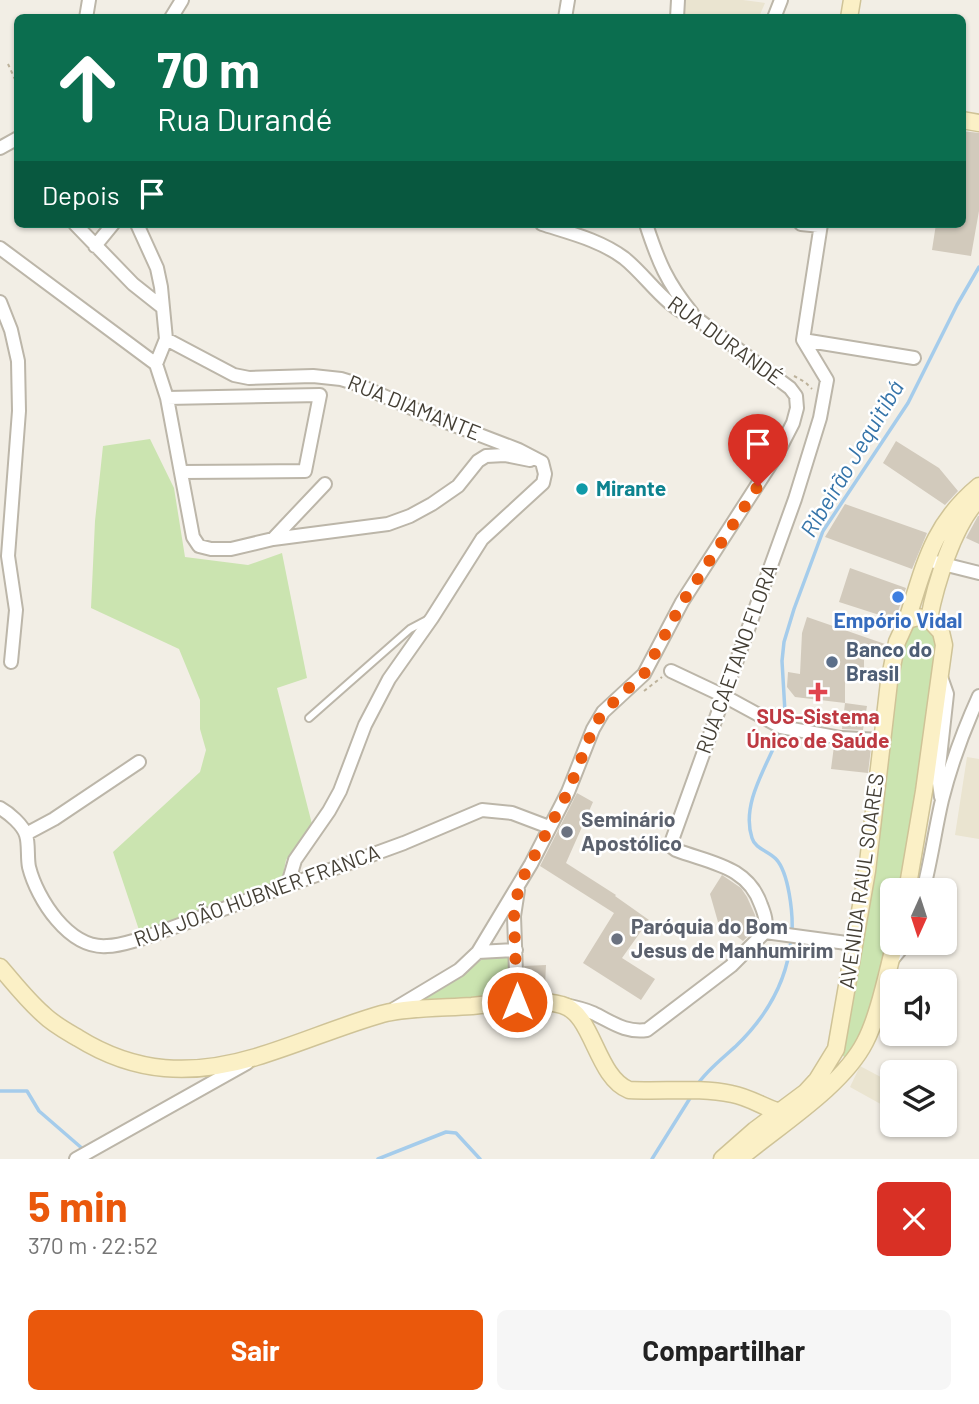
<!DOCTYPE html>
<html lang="pt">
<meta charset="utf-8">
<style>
body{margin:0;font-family:Barlow,sans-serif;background:#f6f6f6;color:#222;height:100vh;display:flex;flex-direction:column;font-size:26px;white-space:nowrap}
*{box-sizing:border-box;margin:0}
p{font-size:23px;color:#767676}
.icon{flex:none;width:38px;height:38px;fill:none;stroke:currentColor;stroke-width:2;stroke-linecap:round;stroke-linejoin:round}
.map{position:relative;height:1159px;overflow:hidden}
.side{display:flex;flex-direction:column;background:#fff;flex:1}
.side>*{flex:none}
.banner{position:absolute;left:14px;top:14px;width:952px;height:214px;border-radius:10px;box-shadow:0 2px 5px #0004;background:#0b6e4f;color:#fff;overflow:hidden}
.needle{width:46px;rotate:183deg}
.buttons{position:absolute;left:880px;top:878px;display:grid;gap:14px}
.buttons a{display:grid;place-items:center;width:77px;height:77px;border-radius:10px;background:#fff;box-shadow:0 2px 5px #0004;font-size:35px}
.pin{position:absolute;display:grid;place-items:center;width:60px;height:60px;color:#fff;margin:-72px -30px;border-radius:50% 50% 50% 0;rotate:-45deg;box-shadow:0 0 7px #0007}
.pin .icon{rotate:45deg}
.me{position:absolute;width:77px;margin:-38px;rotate:0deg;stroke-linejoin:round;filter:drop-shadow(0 0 5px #0008)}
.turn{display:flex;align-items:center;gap:24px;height:147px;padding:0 28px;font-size:32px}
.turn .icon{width:91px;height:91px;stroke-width:2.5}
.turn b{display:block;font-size:49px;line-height:60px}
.then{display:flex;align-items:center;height:66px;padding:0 28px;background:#0003;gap:14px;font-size:26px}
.round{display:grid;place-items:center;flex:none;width:74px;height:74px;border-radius:10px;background:#f6f6f6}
.overview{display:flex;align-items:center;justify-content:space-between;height:119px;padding:0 28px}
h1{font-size:42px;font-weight:700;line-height:52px;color:#ea580c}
.primary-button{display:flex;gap:14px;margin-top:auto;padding:14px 28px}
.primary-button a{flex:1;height:80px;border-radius:10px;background:#ea580c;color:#fff;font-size:28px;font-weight:700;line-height:80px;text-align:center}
.primary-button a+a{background:#f6f6f6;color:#222}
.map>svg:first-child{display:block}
.education{fill:#eae4d0}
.green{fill:#cbe4b0}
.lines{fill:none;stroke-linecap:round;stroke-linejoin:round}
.stream{stroke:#a5cceb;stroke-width:3.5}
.building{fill:#d2cabc}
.lane-casing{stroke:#bcb6a9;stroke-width:10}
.street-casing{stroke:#bcb6a9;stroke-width:16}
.secondary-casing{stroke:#cfc397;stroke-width:19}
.path{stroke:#bdb29b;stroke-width:2;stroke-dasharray:3.5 3.5;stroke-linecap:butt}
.lane{stroke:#fff;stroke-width:6}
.street{stroke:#fff;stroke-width:12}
.secondary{stroke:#fbf0c6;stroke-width:16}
.route{stroke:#ea580c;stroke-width:12;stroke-dasharray:0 21.6}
.culture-dot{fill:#0f9aa8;stroke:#fff;stroke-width:2.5}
.shop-dot{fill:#3f7fe0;stroke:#fff;stroke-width:2.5}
.service-dot{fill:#5c6f8a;stroke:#fff;stroke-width:2.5}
.health-dot{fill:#e0444e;stroke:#fff;stroke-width:2.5}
.worship-dot{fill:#6b7280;stroke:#fff;stroke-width:2.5}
.labels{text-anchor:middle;stroke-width:5;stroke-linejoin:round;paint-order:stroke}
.street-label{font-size:21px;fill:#443f35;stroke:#fff}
.culture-label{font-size:21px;font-weight:bold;fill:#0d838f;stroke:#fff;text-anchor:start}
.shop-label{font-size:21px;font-weight:bold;fill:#366cbe;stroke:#fff}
.service-label{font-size:21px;font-weight:bold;fill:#4e5e75;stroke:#fff;text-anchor:start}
.health-label{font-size:21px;font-weight:bold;fill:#be3a42;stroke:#fff}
.worship-label{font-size:21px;font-weight:bold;fill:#5b616d;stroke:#fff;text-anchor:start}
.water-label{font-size:23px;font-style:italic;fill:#3574a9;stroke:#fff}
</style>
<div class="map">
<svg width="979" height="1159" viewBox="0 0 979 1159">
<rect width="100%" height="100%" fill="#f2eee5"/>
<!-- education -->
<path class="education" d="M683,0h60l22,3 -6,14 -77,1z
M967,757l12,2v80l-24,-4z
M860,1066l32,17v11l-6,13 -36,-20z"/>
<!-- green -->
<path class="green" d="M150,439l24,49 11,69 63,8 34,-12 25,125 -30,10 35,136 -26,36 -4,20 -139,62 -30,-90 87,-80 6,-22 -6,-21v-29l-21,-51 -88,-41 4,-87 8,-75z
M930,621l10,15 -39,255h-9v40l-5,24 -23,82 -10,18 -10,2 -4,-6 40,-243 23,-160 10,-26z
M511,953l4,44 -114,12 60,-33 21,-17z"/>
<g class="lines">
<!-- stream -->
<path class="stream" d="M782,722l3,-10 -3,-51 2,-19 10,-33 29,-78 85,-128 49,-98 22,-38
M781,730c-11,32 -41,72 -29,108 3,11 17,13 24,21 13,14 17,55 16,73
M697,1085c10,-15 26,-27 39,-39 30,-29 51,-65 55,-106
M0,1091h27l12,20 45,39
M378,1159l68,-27 10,1 24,26
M652,1159l40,-64"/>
</g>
<!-- building -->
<path class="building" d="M962,131l17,2v78l-8,45 -39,-6 4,-26h26z
M896,441l43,27 19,23 -13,14 -62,-42z
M845,504l82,29 -15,36 -87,-32z
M978,516h1v28l-13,-6z
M850,568l56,20 -11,32 -56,-18z
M807,617l78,27 -4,14 -17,-6v27l-19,-2v26l-50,-6 -8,-10 1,-15 12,2 2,-41z
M845,703l22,3 -4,24 -21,-1z
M834,746l37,2 -3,25 -37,-4z
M577,793l16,9 -27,61 50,32 -1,1 34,24 -27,38 33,21 -14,21 -58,-37 31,-50 -74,-47z
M722,875l19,13 6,9 8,18 2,13 -14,13 -25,-19 -8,-28z
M546,965l-1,21 -19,1 -2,-21z"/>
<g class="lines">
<!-- lane casing -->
<g class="lane-casing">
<path id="lane" d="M309,718l101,-89 17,-9"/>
</g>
<!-- street casing -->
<g class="street-casing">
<path id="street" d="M86,18l3,-18
M171,18l11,-18
M565,18l3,-18
M677,18l1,-18
M774,18l7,-18
M0,148l18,-10
M75,224l58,60 29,23
M137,224l20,44 4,19 5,52 -10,25
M646,224c12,37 21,59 46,89
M801,224l20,2
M95,246l18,-22
M0,248l156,116
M0,302l11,28 7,31 1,50 -11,145 8,54 -5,52
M166,339l68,36 15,3 64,-2 28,3 13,4 71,31 94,36 23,12 3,12 -2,9 -61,56 -50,79 -43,61 -24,46 -25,66 -11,20 -34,49 -7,24
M803,340l18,-116
M803,340l111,18
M156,364l11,34 26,139 6,9 12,3h20l42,-10 115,-15 22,-8 22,-12 26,-18 20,-25 8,-5 19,-1 25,5
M167,398l153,-3 -15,76 -124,1
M273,539l52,-55
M927,560l52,13
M671,671l53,25 57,31 60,11 40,2
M941,677l6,17 -9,82 3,21
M0,808c9,5 23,17 26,27 3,9 1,22 3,32 8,32 40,82 78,79 13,0 25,-5 37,-8l260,-95 78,-33 30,3 37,14
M26,834l28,-15 85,-57
M923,891c8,-30 12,-61 19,-91 9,-36 22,-71 37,-104
M765,932c2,-10 0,-17 -4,-27 -13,-39 -51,-42 -85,-55l-4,-3 -1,-4 124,-344 25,-81 7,-38 -24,-40
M765,932l89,12
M478,952l38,-2
M891,961l15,-18
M517,1002l-3,-86 4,-26
M565,1005c10,2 19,4 28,8 19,9 32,20 54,17l84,-64 34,-34
M394,1009l65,-39 19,-18 53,-88 37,-72 25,-63 10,-17 41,-38 38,-72 94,-146 17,-33 4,-15 -1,-12 -6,-8 -94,-70c-31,-10 -48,-41 -72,-60 -24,-18 -54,-25 -82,-34
M76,1159l171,-96"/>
</g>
<!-- secondary casing -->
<g class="secondary-casing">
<path id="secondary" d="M849,18l3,-18
M962,120l17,3
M929,619c6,-33 25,-96 50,-120
M907,620c18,-56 25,-95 72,-134
M907,891l17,-100 20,-146 -3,-13 -12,-13
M0,967c14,16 27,33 43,47 10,10 23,17 35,24 58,36 114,38 178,19 43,-13 84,-31 126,-43 27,-7 63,-6 90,-8 25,-3 67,-8 90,-1 31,8 34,72 67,85 35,2 69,-3 103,4 22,4 39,19 61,21
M722,1159l33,-29 51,-38 11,-12 19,-31 31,-178 22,-189 8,-40 10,-22 11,-3 11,2
M739,1159c39,-33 103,-72 126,-117 14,-27 22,-69 30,-99"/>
</g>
<!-- path -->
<path class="path" d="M8,64l10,22
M794,376l11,6 7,7
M644,691l18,-14"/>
<!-- lane -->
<use href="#lane" class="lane"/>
<!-- street -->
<use href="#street" class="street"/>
<!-- secondary -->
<use href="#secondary" class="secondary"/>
</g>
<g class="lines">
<!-- route -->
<path class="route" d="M517,1002l-3,-86 5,-31 49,-93 25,-63 10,-17 41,-38 38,-71 76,-117"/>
</g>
<!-- markers -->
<circle class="culture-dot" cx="582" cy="489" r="7"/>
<circle class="shop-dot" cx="898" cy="597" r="7"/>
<circle class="service-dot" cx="832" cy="662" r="7"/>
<path class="health-dot" d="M814.5 681.5h7v7h7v7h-7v7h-7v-7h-7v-7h7z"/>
<g class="worship-dot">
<circle cx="567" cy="832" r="7"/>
<circle cx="617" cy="939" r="7"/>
</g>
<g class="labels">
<!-- street labels -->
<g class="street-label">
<text transform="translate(725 341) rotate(36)" y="7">RUA DURANDÉ</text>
<text transform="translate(414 408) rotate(22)" y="7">RUA DIAMANTE</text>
<text transform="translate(737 659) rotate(-70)" y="7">RUA CAETANO FLORA</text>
<text transform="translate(862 881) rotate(-82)" y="7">AVENIDA RAUL SOARES</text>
<text transform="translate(257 896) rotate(-20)" y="7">RUA JOÃO HUBNER FRANCA</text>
</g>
<!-- culture labels -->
<g class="culture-label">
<text x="596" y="496">Mirante</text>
</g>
<!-- shop labels -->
<g class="shop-label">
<text x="898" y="628">Empório Vidal</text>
</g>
<!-- service labels -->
<g class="service-label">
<text x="846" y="657">Banco do<tspan x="846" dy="24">Brasil</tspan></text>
</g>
<!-- health labels -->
<g class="health-label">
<text x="818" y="724">SUS-Sistema<tspan x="818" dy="24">Único de Saúde</tspan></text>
</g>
<!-- worship labels -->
<g class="worship-label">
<text x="581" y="827">Seminário<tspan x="581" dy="24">Apostólico</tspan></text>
<text x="631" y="934">Paróquia do Bom<tspan x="631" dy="24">Jesus de Manhumirim</tspan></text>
</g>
<!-- water labels -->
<g class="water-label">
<text transform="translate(852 459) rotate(-59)" y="8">Ribeirão Jequitibá</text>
</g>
</g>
</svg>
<div class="buttons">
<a><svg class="needle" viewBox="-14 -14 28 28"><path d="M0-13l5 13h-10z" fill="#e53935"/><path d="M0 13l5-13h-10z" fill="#767676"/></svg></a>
<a><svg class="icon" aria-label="sound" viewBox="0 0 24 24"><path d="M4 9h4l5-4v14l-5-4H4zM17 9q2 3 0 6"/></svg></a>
<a><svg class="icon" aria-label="layers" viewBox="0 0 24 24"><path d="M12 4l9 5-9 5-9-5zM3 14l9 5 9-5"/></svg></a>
</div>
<div class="pin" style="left:758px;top:486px;background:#d93025"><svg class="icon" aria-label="arrive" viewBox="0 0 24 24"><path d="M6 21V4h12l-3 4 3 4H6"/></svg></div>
<svg class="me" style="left:517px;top:1002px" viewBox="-20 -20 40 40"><circle r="17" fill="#ea580c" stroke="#fff" stroke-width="3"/><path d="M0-11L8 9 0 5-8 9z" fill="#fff"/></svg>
<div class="banner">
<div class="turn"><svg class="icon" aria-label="ahead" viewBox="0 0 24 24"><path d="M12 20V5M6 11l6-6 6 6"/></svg><div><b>70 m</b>Rua Durandé</div></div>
<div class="then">Depois<svg class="icon" aria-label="arrive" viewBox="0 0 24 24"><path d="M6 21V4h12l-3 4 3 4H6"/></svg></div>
</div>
</div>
<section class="side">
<div class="overview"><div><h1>5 min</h1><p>370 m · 22:52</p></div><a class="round" style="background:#d93025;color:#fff"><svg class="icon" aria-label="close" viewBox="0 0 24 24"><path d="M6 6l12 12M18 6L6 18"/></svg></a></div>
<div class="primary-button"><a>Sair</a><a>Compartilhar</a></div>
</section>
